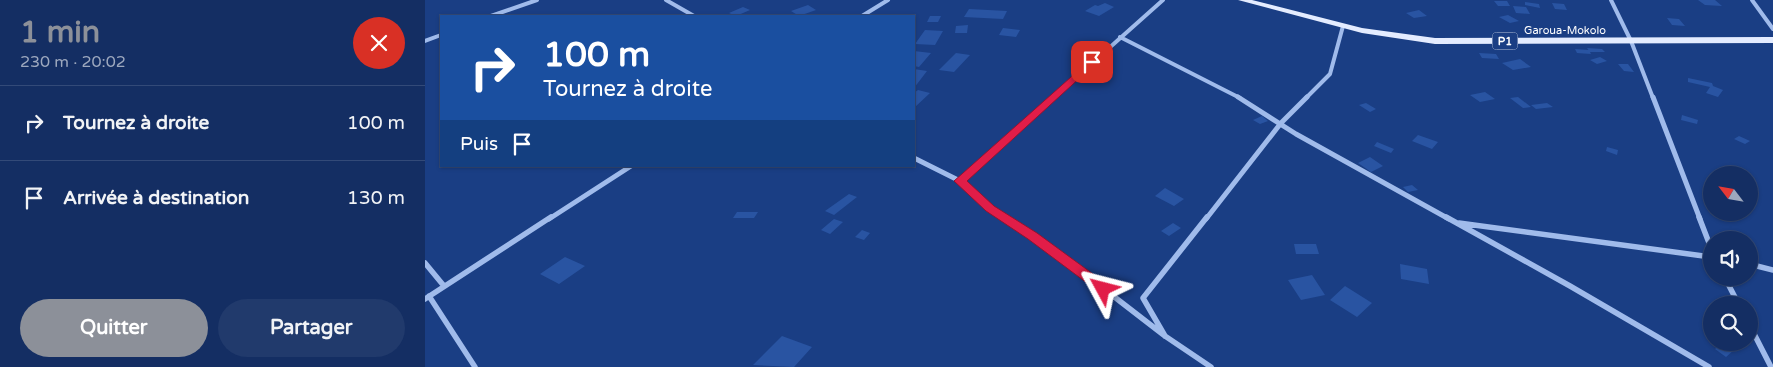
<!DOCTYPE html>
<html lang="fr">
<meta charset="utf-8">
<style>
body{margin:0;font-family:"Varela Round",sans-serif;background:#213a6c;color:#f1f3f6;height:100vh;display:flex;flex-direction:column;font-size:19px;white-space:nowrap}
*{box-sizing:border-box;margin:0}
p{font-size:16px;color:#9da8be}
.icon{flex:none;width:28px;height:28px;fill:none;stroke:currentColor;stroke-width:2;stroke-linecap:round;stroke-linejoin:round}
.map{position:relative;flex:1;overflow:hidden}
.drawer{display:flex;flex-direction:column;background:#142e63;width:425px}
.drawer>*{flex:none}
.top-card{position:absolute;left:15px;top:15px;width:475px;height:152px;border-radius:0px;box-shadow:0 1px 4px #0004,0 0 0 1px #334a78;background:#1a4fa0;color:#fff;overflow:hidden}
.needle{width:32px;rotate:301deg}
.tools{position:absolute;left:1278px;top:166px;display:grid;gap:10px}
.tools a{display:grid;place-items:center;width:55px;height:55px;border-radius:50%;background:#142e63;box-shadow:0 1px 4px #0004,0 0 0 1px #334a78;font-size:25px}
.pin{position:absolute;display:grid;place-items:center;width:42px;height:42px;color:#fff;margin:-21px;border-radius:10px;box-shadow:0 2px 8px #0006}
.me{position:absolute;width:55px;margin:-28px;rotate:308deg;stroke-linejoin:round;filter:drop-shadow(0 0 4px #0008)}
.turn{display:flex;align-items:center;gap:18px;height:105px;padding:0 20px;font-size:22px}
.turn .icon{width:65px;height:65px;stroke-width:2.5}
.turn b{display:block;font-size:35px;line-height:42px}
.then{display:flex;align-items:center;height:48px;padding:0 20px;background:#0003;gap:10px;font-size:19px}
.round{display:grid;place-items:center;flex:none;width:52px;height:52px;border-radius:26px;background:#213a6c}
.headline{display:flex;align-items:center;justify-content:space-between;height:85px;padding:0 20px}
h1{font-size:30px;font-weight:700;line-height:38px;color:#8c9099}
.primary-button{display:flex;gap:10px;margin-top:auto;padding:10px 20px}
.primary-button a{flex:1;height:58px;border-radius:30px;background:#8c9099;color:#fff;font-size:20px;font-weight:700;line-height:58px;text-align:center}
.primary-button a+a{background:#213a6c;color:#f1f3f6}
ul{padding:0;list-style:none}
li{display:flex;align-items:center;gap:15px;height:75px;padding:0 20px;border-top:1px solid #334a78}
li div{flex:1}
li b{display:block;font-size:19px}
li em{font-style:normal}
main{display:flex;flex:1;min-height:0}
.map>svg:first-child{display:block}
.building{fill:#2954a2}
.lines{fill:none;stroke-linecap:round;stroke-linejoin:round}
.street-far2{stroke:#a0bbeb;stroke-width:4}
.street-far1{stroke:#a0bbeb;stroke-width:5}
.street{stroke:#a0bbeb;stroke-width:5.5}
.primary{fill:#e4ecff;fill-rule:evenodd}
.route{fill:#e11d48;stroke:#92132f}
.labels{text-anchor:middle;stroke-width:5;stroke-linejoin:round;paint-order:stroke}
.far-street-label{font-size:11px;fill:#fff;stroke:#1a3e84}
.shield{fill:#1a3e84;stroke:#bac5da;stroke-width:1}
.shield-label{font-size:11px;font-weight:bold;fill:#fff}
</style>
<main>
<section class="drawer">
<div class="headline"><div><h1>1 min</h1><p>230 m · 20:02</p></div><a class="round" style="background:#d93025;color:#fff"><svg class="icon" aria-label="close" viewBox="0 0 24 24"><path d="M6 6l12 12M18 6L6 18"/></svg></a></div>
<ul>
<li><svg class="icon" aria-label="right" viewBox="0 0 24 24"><path d="M7 20v-9h11M14 6l5 5-5 5"/></svg><div><b>Tournez à droite</b></div><em>100 m</em></li>
<li><svg class="icon" aria-label="arrive" viewBox="0 0 24 24"><path d="M6 21V4h12l-3 4 3 4H6"/></svg><div><b>Arrivée à destination</b></div><em>130 m</em></li>
</ul>
<div class="primary-button"><a>Quitter</a><a>Partager</a></div>
</section>
<div class="map">
<svg width="1348" height="367" viewBox="0 0 1348 367">
<rect width="100%" height="100%" fill="#1a3e84"/>
<!-- building -->
<path class="building" d="M1273,0h17l7,6 -17,-1z
M1069,1h13l3,5h-12z
M1100,2l14,2 1,4 -15,-3z
M680,3l9,4 -15,9 -14,-5 10,-6 3,1z
M1127,3l12,1 3,6 -12,-1z
M383,5l8,5 -17,6 -8,-5z
M1088,6l13,1 4,7 -14,-1z
M318,7l7,3 -14,6 -7,-3z
M544,9l38,2 -4,8 -39,-2z
M994,10l8,6 -13,2 -8,-5z
M1083,15l11,6 -9,2 -11,-6z
M505,16h11l-3,6h-11z
M1242,18l12,1 6,7 -13,-1z
M543,25l-1,8h-12l1,-7z
M578,28l17,2 -4,7 -17,-2z
M500,30l18,1 -8,14 -20,-1z
M1162,48l15,1 3,3h-15z
M1150,49l14,1 2,4 -14,-1z
M489,51l17,2 -12,14 -5,-1z
M531,53l14,2 -16,17 -15,-2z
M1054,53l17,1 3,5 -17,-1z
M1175,57l7,4 -10,3 -7,-4z
M1095,59l11,8 -18,3 -11,-7z
M1193,64h10l6,8 -10,-1z
M489,69l13,2 -13,17z
M1263,78l24,5 1,3 10,4 -5,7 -12,-4 4,-6 -22,-5z
M493,90l12,3 -16,15v-15z
M1060,92l10,7 -15,3 -10,-7z
M1093,97l13,10 -8,1 -13,-10z
M941,103l10,6 -6,3 -11,-7z
M1122,103l6,4 -17,2 -5,-4z
M1257,115l16,5 -1,4 -16,-4z
M837,116l6,5 -8,3 -7,-4z
M993,135l20,7 -6,7 -20,-8z
M1314,136l11,5 -5,3 -11,-5z
M952,142l17,7 -3,4 -17,-7z
M1182,147l11,3 -1,5 -11,-4z
M945,157l13,9 -12,6 -13,-9z
M987,185l6,5 -10,2 -5,-5z
M740,188l19,11 -10,7 -19,-10z
M424,194l8,3 -23,18 -9,-4z
M312,212h21l-4,6h-21z
M409,219l9,3 -13,12 -9,-4z
M748,223l8,5 -12,8 -8,-5z
M437,230l8,3 -6,7 -9,-3z
M869,244h22l3,10h-23z
M140,257l20,9 -26,18 -19,-10z
M975,264l27,5 2,15 -28,-5z
M887,275l13,20 -24,5 -13,-20z
M920,286l27,17 -15,14 -27,-17z
M357,336l30,11 -18,20 -41,-2z
M1297,343l12,7 -8,7 -11,-8z"/>
<g class="lines">
<!-- street-far2 -->
<path class="street-far2" d="M241,0l28,16
M1186,0l20,41 22,57
M1327,0l21,29
M66,16l46,-16
M437,16l26,-16
M695,37l120,61
M0,41l16,-6
M628,98l110,-98
M881,98l24,-24 13,-48"/>
<!-- street-far1 -->
<path class="street-far1" d="M813,97l58,37 153,85
M1228,97l47,122
M489,158l46,23 30,28 14,10
M535,181l94,-84
M124,219l82,-53
M781,219l75,-96 26,-26"/>
<!-- street -->
<path class="street" d="M577,217l71,48 92,71 46,31
M1021,217l124,69 139,81
M1274,217l12,31
M1034,223l252,34
M0,263l19,23
M1324,264l24,6
M1300,278l14,27
M4,296l46,71
M0,299l126,-82
M1324,324l22,43
M740,336l-22,-38 64,-81"/>
<!-- primary -->
<path class="primary" d="M813,0h14l110,28 73,10 338,-1v6l-338,1 -73,-11z"/>
</g>
<!-- route -->
<path class="route" d="M667,60l4,2 -1,2 -128,117 27,25 43,27 71,52 2,4 -2,3h-9l-71,-53 -42,-28 -32,-30 135,-120z"/>
<g class="labels">
<!-- far-street labels -->
<g class="far-street-label">
<text x="1140" y="34">Garoua-Mokolo</text>
</g>
<!-- shield labels -->
<rect class="shield" x="1067.5" y="32.5" width="25" height="17" rx="4"/>
<g class="shield-label">
<text x="1080" y="45">P1</text>
</g>
</g>
</svg>
<div class="tools">
<a><svg class="needle" viewBox="-14 -14 28 28"><path d="M0-13l5 13h-10z" fill="#e53935"/><path d="M0 13l5-13h-10z" fill="#9da8be"/></svg></a>
<a><svg class="icon" aria-label="sound" viewBox="0 0 24 24"><path d="M4 9h4l5-4v14l-5-4H4zM17 9q2 3 0 6"/></svg></a>
<a><svg class="icon" aria-label="search" viewBox="0 0 24 24"><circle cx="10" cy="10" r="6"/><path d="M15 15l6 6"/></svg></a>
</div>
<div class="pin" style="left:667px;top:62px;background:#d93025"><svg class="icon" aria-label="arrive" viewBox="0 0 24 24"><path d="M6 21V4h12l-3 4 3 4H6"/></svg></div>
<svg class="me" style="left:678px;top:289px" viewBox="-20 -20 40 40"><path d="M0-17L14 15 0 8-14 15z" fill="#e11d48" stroke="#fff" stroke-width="4"/></svg>
<div class="top-card">
<div class="turn"><svg class="icon" aria-label="right" viewBox="0 0 24 24"><path d="M7 20v-9h11M14 6l5 5-5 5"/></svg><div><b>100 m</b>Tournez à droite</div></div>
<div class="then">Puis<svg class="icon" aria-label="arrive" viewBox="0 0 24 24"><path d="M6 21V4h12l-3 4 3 4H6"/></svg></div>
</div>
</div>
</main>
